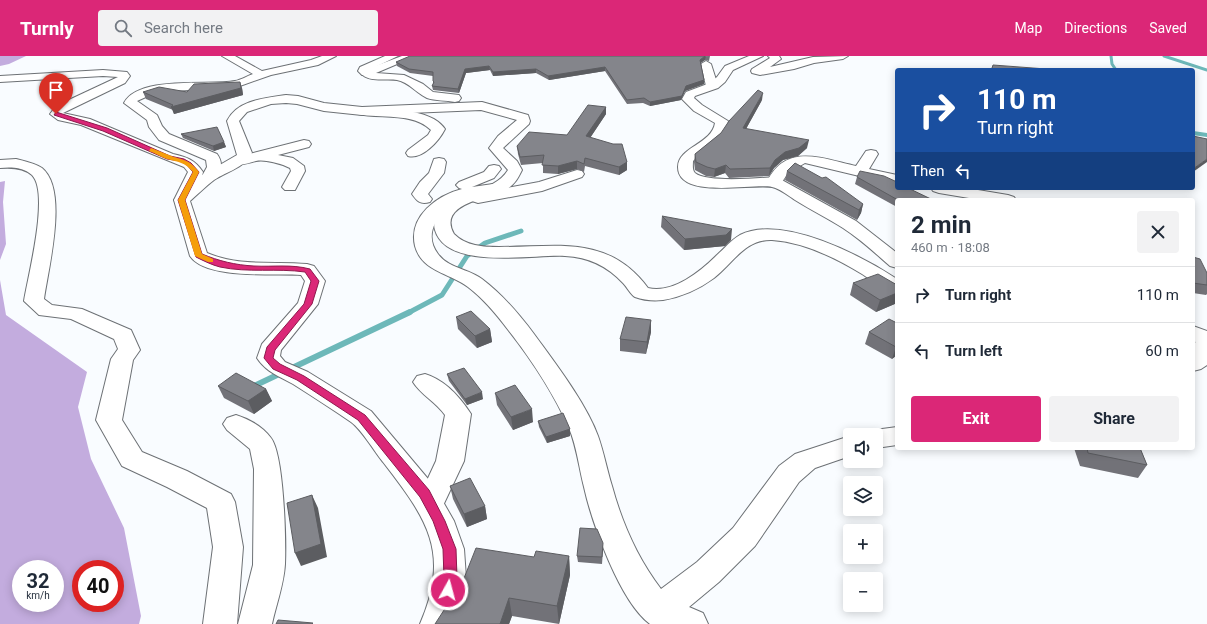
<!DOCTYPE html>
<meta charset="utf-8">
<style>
body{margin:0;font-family:Roboto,sans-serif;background:#f2f2f3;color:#1f2937;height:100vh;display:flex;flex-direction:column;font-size:15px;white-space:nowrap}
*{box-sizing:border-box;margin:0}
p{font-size:13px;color:#747a83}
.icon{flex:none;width:22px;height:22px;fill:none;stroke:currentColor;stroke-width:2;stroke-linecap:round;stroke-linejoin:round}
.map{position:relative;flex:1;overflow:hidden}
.panel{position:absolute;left:895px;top:142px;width:300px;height:252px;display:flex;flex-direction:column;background:#fff;border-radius:4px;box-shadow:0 2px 10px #0003}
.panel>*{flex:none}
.guide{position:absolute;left:895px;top:12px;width:300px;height:122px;border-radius:4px;box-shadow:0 2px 10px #0003;background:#1a4fa0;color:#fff;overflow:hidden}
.tools{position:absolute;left:843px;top:372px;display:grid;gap:8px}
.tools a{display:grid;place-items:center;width:40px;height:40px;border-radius:4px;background:#fff;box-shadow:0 2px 10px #0003;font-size:20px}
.speed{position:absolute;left:12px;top:504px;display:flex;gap:8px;font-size:20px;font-weight:700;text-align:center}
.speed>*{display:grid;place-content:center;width:52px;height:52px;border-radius:50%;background:#fff;box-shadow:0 2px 10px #0003;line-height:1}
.speed small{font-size:10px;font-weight:400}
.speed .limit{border:6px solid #d22;background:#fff;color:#111}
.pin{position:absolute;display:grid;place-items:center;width:34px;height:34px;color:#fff;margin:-41px -17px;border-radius:50% 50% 50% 0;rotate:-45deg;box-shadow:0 0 4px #0007}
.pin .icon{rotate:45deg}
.me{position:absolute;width:44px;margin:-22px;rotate:7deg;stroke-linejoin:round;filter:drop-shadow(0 0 3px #0008)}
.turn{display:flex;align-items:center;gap:14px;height:84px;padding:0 16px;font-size:18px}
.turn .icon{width:52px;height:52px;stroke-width:2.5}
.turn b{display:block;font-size:28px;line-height:34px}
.then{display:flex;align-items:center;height:38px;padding:0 16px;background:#0003;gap:8px;font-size:15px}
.round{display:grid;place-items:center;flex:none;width:42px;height:42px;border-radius:4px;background:#f2f2f3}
.overview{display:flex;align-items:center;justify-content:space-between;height:68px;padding:0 16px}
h1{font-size:24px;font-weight:700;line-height:30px}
.cta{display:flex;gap:8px;margin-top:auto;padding:8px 16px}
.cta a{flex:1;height:46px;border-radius:4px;background:#db2777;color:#fff;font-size:16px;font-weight:700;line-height:46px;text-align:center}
.cta a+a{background:#f2f2f3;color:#1f2937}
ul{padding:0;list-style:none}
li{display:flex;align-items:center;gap:12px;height:56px;padding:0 16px;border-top:1px solid #e0e1e3}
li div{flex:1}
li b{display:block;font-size:15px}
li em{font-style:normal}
header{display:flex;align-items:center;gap:24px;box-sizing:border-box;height:56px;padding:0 20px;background:#db2777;color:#fff}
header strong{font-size:19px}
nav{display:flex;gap:22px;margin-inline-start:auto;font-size:14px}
.search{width:280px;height:36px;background:#f2f2f3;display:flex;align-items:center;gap:10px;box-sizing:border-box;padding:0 14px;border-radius:4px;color:#747a83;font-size:15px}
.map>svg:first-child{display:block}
.forest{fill:#c3acde;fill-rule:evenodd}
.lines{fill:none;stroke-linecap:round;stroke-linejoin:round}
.stream-far3{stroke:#6db8b9;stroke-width:3}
.stream-far2{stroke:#6db8b9;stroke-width:4}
.stream-far1{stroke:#6db8b9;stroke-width:5}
.stream{stroke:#6db8b9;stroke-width:6}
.minor-casing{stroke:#6d7175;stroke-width:2}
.tertiary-casing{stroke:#6d7175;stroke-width:2}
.secondary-casing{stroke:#6d7175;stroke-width:2}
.minor{fill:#fff;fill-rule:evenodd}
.tertiary{fill:#fff;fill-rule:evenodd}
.secondary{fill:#fff;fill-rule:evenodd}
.wall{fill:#727278}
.shaded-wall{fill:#5c5d61}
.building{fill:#84858b;stroke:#5c5d61}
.route{fill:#db2777;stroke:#8e194d}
.slow{fill:#f59e0b}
</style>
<header>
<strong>Turnly</strong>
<div class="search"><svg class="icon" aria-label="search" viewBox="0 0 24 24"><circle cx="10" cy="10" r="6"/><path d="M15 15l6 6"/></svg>Search here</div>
<nav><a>Map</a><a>Directions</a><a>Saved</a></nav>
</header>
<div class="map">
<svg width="1207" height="568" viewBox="0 0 1207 568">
<rect width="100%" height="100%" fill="#f9fcff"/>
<!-- forest -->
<path class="forest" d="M0,0h26l-17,8 -9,2z
M5,125l-2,21 3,42 -6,16v-78z
M0,224l6,35 81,57 -9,35 13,52 33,69 17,88 -2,8h-139zM21,513h34v34h-34zM81,513h34v34h-34z"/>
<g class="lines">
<!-- stream-far3 -->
<path class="stream-far3" d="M1111,0l1,8 4,6
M1164,0l43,14"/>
<!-- stream-far2 -->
<path class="stream-far2" d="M1193,77l14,2"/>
<!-- stream-far1 -->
<path class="stream-far1" d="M408,257l34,-18 25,-39 18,-13 36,-12"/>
<!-- stream -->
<path class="stream" d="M252,331l158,-75"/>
<!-- minor casing -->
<g class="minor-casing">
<path id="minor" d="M222,0h13l27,15 49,-11 11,-4h14l-18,9 -47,10 -34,12 -80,5 -20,9 20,14 5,11 7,8 48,20c7,10 4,16 -3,25h-10l-2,-3 -12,24 -2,3 -6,2 -6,-2 -2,-3 14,-28 -4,-5 -103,-42 -23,-5 -8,-6 6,-8 62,-29 -15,-1 -103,6v-6l103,-6 24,2 3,4 -5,7 -62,30 27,6 83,35c14,3 22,6 30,18l-1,4 5,-9 -1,-7 -47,-20 -10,-13 -2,-7 -23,-17c15,-28 84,-17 111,-22 6,-1 12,-5 18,-7z
M385,0h13l-29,14 2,3 -1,2h-8l-4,-4 2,-4z
M768,0h11l2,3 -11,8 43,-10 35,-1 -5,3 -29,4 -20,6 -34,6 -8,-2 -1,-2 1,-2 18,-11z
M706,5l5,3 7,22 -2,2h-8l-2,-2 -5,-22z
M362,51c24,3 68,0 83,22 -6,12 -23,31 -37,27l-2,-3 2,-3 20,-15 3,-5c-18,-18 -51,-11 -73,-16l-2,-3 2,-3z
M304,84l5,1 2,3 -2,3 -31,8 15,3 11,8 1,5 -10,19h-10l-3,-3 9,-16 -1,-3c-8,-4 -25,-9 -34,-7 -8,2 -14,5 -22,3l-2,-3 2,-3z
M871,94l5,1 2,3 -9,15 28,6v10l-92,-22 -17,10 -8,12h-10l-3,-3c19,-40 56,-23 89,-16l10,-15z
M439,102l5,1 2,3 -2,11 -16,21 4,5 -2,3c-10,3 -13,-1 -18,-8l8,-12 9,-9 5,-14z
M494,109l5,1 2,3 -7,9 -22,9 21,-3 6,2 2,3 38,-7 38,-12 5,1 2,3 -2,3 -40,14 -64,12 -6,-2 -1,-4c-24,5 -52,32 -33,57 10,14 31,15 44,25 20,15 37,35 52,55 21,29 52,69 64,102 6,17 9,34 14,50 10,37 26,73 49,103l36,-27 36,-34 46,-62 16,-12 55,-18v20l-35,12 -16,14 -44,64 -36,36 -30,25 14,6 5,11h-58c-30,-22 -58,-101 -66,-137 -5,-19 -7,-40 -15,-59 -14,-32 -38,-69 -60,-97 -12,-16 -25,-32 -41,-44 -18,-14 -46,-15 -53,-41 -7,-30 23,-51 47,-57l-3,-1 -3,-3 3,-3 25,-10 5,-6z
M931,132h35l42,7 6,2 2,3h-35l-42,-7 -6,-2z
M1207,276v33l-6,4 -8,2c0,-12 -1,-26 6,-37z
M425,318c20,6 35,23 46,40l-7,47 -24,51 -10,4 -10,-4 -4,-8 20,-43 9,-46c-9,-13 -24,-20 -32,-33l4,-6z
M897,371v18l-21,3v-13h-11l2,-4z"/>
</g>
<!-- tertiary casing -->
<g class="tertiary-casing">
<path id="tertiary" d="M402,0h14l-40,17 28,2 19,9 10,8 26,3 2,3 -2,3 -4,1c-9,-2 -20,-1 -28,-4 -11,-5 -18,-16 -30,-18 -11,-2 -29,3 -36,-7l1,-2z
M749,0h14l-30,14 -8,12 -7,6 -23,8 -1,2 8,7 26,16c-2,21 -22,27 -35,40 0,4 -1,9 2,12 12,10 64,5 80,4l5,2 76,42 41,32v15l-7,-2c-15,-13 -30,-27 -47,-38 -16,-10 -32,-18 -48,-28 -6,-4 -16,-12 -23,-13 -19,-4 -94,13 -94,-20 0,-20 34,-23 37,-44l-21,-12 -12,-12 4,-7 24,-9 7,-6 8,-11z
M286,39l12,1 26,7 38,4 120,-5 46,13 2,6 -1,3 -26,24 14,13 5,9c-4,8 -7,14 -15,19 -15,9 -71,14 -53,45 12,12 29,13 45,13 58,0 109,-13 149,41 25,6 53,-17 69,-33 8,-7 14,-15 23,-20 42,-21 122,21 157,44v15c-13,-3 -24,-13 -35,-20 -26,-16 -59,-32 -90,-34 -27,-1 -39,23 -58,38 -15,11 -32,19 -51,22 -9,1 -20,0 -28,-3 -4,-2 -8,-10 -12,-14 -16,-17 -34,-26 -58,-27 -31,-2 -118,15 -130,-26 -2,-6 0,-12 3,-17 16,-27 54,-17 70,-43l-19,-22 9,-12 19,-16 -36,-10 -119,5 -38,-4 -27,-7 -11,-1 -15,1 -24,8 -8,9 13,32c-8,15 -24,18 -38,27 -8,6 -16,14 -24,21l17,52c33,14 66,8 100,11l7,2 11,15 -7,23 -37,46 -1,6 5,6 23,10 63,39 63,75 20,35 10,28 2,29 -7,36 -5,10h-34c31,-72 7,-105 -37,-162 -9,-11 -21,-32 -32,-40 -19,-13 -39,-26 -58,-38 -14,-8 -27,-12 -36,-26l5,-14 36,-41 7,-22 -4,-6c-26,-2 -95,5 -111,-19l-16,-56 25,-23 38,-22 -10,-34c10,-21 38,-23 59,-26z
M1193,270l14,5v15l-14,-5z
M236,359c13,4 27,12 35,23 13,17 15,103 14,126 -1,20 -9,41 -13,60h-34l15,-59 1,-96 -4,-20 -23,-19 -4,-6 4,-6z"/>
</g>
<!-- secondary casing -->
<g class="secondary-casing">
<path id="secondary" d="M16,103c8,2 18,4 26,9 27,22 6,101 2,131l8,6 30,4 49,21 9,20 -7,10 -11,60 20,32 45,19 44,23 4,8 8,45 -6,77h-34l10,-77 -6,-39 -40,-21 -45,-21 -26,-46 15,-61 7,-10 -4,-10 -43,-20 -32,-4 -15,-14c4,-25 26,-108 8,-126 -9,-8 -21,-8 -32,-7v-8z"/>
</g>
<!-- minor -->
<use href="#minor" class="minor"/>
<!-- tertiary -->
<use href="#tertiary" class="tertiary"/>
<!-- secondary -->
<use href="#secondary" class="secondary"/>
</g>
<!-- wall -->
<path class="wall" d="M710,0l-1,5 -4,-1 -4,3 3,21 -19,7 -4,9 -31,6 -7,-3 -16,1 -22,-33 -56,9 -13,-7 -43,3 -3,-6 -24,3 -7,20 -26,-3 -1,-4 1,-2v-8l-23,-3 -13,-7 -1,-4z
M242,32l1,7 -69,19 -1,-4 -27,-11 -3,-7h44z
M762,44l-16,29 61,19 -9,8 -15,4 -9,8 -5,8 -40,2 -4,-5 -11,4 -8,-1 -11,-6 -1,-8 1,-8z
M606,51v7l-16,24 37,24v8l-8,5 -34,-9 -1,6 -7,-3 -19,5 -15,-1v-10l-22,2 -3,-11 -1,-8 50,-11z
M181,78l43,8 2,5 -12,4 -31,-13z
M787,115l76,33 -2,9 -4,7 -72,-40z
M857,121l76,23h-36v7l-42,-23z
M662,160l69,24 -6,6 -41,4 -23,-23z
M1193,201l14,16v21l-1,1 -13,-2z
M853,227l44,2v18l-21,9 -26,-17z
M456,261l34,12 2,13 -15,6 -19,-19z
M651,264v12l-5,22 -26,-3v-12z
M897,267v32l-5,4 -27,-15 4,-12z
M447,318l36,25 -16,6 -18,-24z
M218,330l48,3 6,12 -18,13 -30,-16z
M495,337l38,29 -20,8 -16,-25z
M538,365l32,8v7l-23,7 -8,-16z
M1074,392h66l7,17 -9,13 -58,-12z
M450,430l35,20 2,13 -20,8 -14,-28z
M603,494l-1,14 -24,-2 -1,-6z
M569,500l1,19 -11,49 -47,-8 -3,8h-74l18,-18 81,-49z"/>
<!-- shaded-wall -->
<path class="shaded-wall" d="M706,0l-1,4 -5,3v-3z
M489,10l1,4 -24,3 -7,20 -1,-4 7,-20z
M605,11v4l-56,9 -1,-4z
M536,13v4l-43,3v-4z
M704,24v4l-19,7 -4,9 -31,6v-4l36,-16z
M240,26l2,6 1,7 -69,19 -3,-7z
M763,37l-1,7 -20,36 1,-8z
M606,51v7l-20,30v-8z
M809,84l-2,8 -9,8 -15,4 -9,8 -5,8 1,-8 5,-8 10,-8z
M224,86l2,5 -12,4 -1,-5z
M1207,103v3l-14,10v-3z
M577,105v8l-19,5v-8z
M627,106v8l-8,5v-8z
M726,109l-1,8 -11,4 1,-8z
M863,148l-2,9 -4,7 2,-10z
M732,173l-1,11 -6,6 -41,4 1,-11z
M897,237v10l-21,9 4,-12z
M651,264v12l-5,22 1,-12z
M490,273l2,13 -15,6 -2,-12z
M897,290v9l-5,4 4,-12z
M266,333l6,12 -18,13 -6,-13z
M482,336l1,7 -16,6 -2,-6z
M532,353l1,13 -20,8 -2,-13z
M570,373v7l-23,7 -1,-6z
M312,439l6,13 9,49 -26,9 -6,-13z
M485,450l2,13 -20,8 -3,-13z
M569,500l1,19 -11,49 -2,-18z
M509,542l3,18 -3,8h-9z"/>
<!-- building -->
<path class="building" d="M410,0h295l-5,4 4,20 -18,6 -4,10 -32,6 -6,-4 -17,2 -22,-33 -57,9 -12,-7 -43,3 -4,-6 -24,3 -7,20 -26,-3 2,-4 -1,-1v-9l-24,-3 -13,-7z
M993,9l53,4 1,1h-51l-4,-2z
M240,26l1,6 -70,19 2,-2 -30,-13 16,-5 28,5 7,-8z
M758,34l5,3 -20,35 66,12 -10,8 -14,4 -10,8 -5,8 -40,1 -4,-4 -11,4 -8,-2 -11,-5 -1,-8 26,-21 8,-12z
M588,49l18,2 -20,29 27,8h9l5,18 -8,5 -34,-9 -1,6 -7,-3 -19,5 -16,-1 2,-10 -24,2 -3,-11 12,-14 38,3z
M217,71l7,15 -11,4 -32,-12z
M1193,80l14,3v20l-14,10z
M795,107l27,15 4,-1 37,27 -4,6 -72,-39z
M860,115l24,5 13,6v6h11l25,12h-35l-41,-23z
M662,160l70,13 -6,6 -41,4z
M1193,201l7,2 7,14v12l-14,-2z
M878,218l19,11v8l-17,7 -27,-17z
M471,255l19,18 -15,7 -19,-19z
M626,261l25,3 -4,22 -27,-3z
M889,263l8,4v23l-1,1 -27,-15z
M464,312l18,24 -17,7 -18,-25z
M236,317l30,16 -18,12 -30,-15z
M515,329l17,24 -21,8 -16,-24z
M563,357l7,16 -24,8 -8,-16z
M1087,392h53l7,17 -59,-12z
M470,422l15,28 -21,8 -14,-28z
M312,439l9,49 -26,9 -8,-50z
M580,472l17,1 6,14 -1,14 -25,-1z
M476,492l58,9 2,-6 33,5 -12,50 -48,-8 -9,26h-65l11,-17 7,-1z
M278,564l35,3 -1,1h-36z"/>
<!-- route -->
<path class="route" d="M56,56l51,16 63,28 14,3 7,4 8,9 -14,28 17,54c17,7 33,11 52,12 19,1 37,-2 56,3l9,12 -7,23 -37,46 -2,8 7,6 24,12 61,39 64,75 16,31 11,28 1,29 -5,16 -4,2 -5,-2 -2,-4 3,-12 -1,-29 -10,-28 -13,-24 -62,-77 -61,-40 -24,-11 -9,-11 3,-11 37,-43 7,-23 -6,-9c-28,-4 -57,1 -85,-5 -8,-2 -16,-6 -24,-10l-18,-57 15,-28 -6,-7 -7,-4 -13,-2 -64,-28 -49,-16z"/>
<!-- slow -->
<path class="slow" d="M151,92c6,2 12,5 18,7 14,6 19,3 30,17l-14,28 17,54 11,5v3h-5l-13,-6 -17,-56 15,-28c-8,-10 -15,-10 -26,-13 -6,-2 -12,-6 -18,-8z"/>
</svg>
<div class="tools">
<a><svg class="icon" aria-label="sound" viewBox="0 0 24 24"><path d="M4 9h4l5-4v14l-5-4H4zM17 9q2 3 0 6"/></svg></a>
<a><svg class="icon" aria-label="layers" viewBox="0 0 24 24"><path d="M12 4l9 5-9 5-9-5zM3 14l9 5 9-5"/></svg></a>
<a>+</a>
<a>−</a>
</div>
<div class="speed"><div>32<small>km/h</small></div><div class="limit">40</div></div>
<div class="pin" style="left:56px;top:58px;background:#d93025"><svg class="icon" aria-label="arrive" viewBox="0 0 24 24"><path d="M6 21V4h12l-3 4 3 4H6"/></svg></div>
<svg class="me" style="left:448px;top:534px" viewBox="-20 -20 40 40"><circle r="17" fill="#db2777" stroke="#fff" stroke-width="3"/><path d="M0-11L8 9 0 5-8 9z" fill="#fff"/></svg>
<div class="guide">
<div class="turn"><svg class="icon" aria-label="right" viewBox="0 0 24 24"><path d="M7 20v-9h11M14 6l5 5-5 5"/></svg><div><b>110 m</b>Turn right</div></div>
<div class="then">Then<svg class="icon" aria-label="left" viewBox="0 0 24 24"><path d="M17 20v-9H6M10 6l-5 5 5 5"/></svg></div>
</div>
<section class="panel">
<div class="overview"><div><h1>2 min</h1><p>460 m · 18:08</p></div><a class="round"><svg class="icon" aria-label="close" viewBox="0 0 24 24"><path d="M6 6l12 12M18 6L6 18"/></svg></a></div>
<ul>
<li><svg class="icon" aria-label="right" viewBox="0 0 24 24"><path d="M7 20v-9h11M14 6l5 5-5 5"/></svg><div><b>Turn right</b></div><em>110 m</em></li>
<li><svg class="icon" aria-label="left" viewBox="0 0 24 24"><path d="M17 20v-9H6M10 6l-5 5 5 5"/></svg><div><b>Turn left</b></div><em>60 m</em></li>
</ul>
<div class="cta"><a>Exit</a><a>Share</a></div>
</section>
</div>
